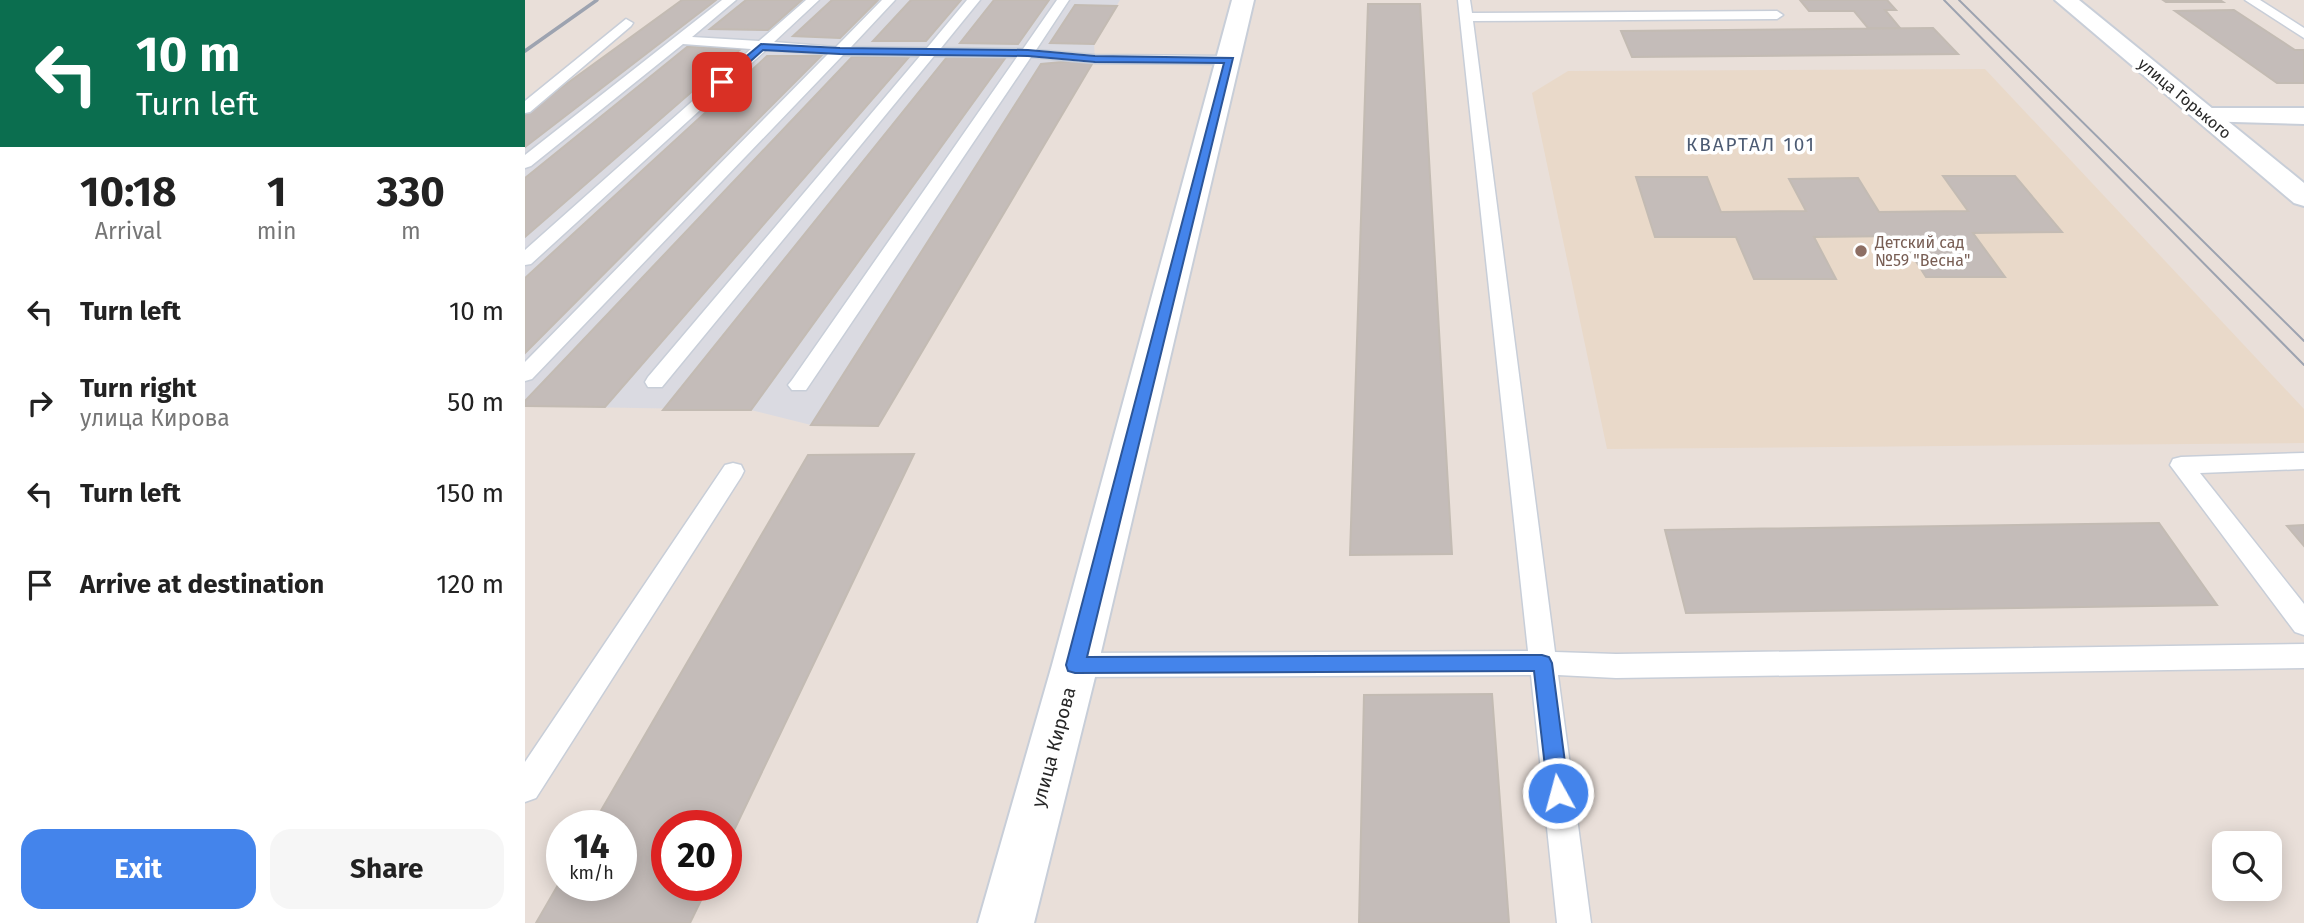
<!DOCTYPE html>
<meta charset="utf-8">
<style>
body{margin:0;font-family:"Fira Sans",sans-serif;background:#f6f6f6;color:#222;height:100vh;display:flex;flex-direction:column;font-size:26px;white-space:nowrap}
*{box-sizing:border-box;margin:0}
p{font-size:23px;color:#767676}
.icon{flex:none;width:38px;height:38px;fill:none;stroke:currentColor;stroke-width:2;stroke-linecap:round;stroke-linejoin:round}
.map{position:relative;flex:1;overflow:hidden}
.panel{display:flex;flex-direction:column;background:#fff;width:525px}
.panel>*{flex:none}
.top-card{background:#0b6e4f;color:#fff;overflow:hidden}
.fabs{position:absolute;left:1687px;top:831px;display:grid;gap:14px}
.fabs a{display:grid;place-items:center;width:70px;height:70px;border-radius:14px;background:#fff;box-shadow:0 4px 18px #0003;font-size:35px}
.speed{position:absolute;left:21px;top:810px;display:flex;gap:14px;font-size:35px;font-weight:700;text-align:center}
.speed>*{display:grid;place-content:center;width:91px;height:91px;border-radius:50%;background:#fff;box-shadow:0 4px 18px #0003;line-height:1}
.speed small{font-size:18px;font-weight:400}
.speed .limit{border:10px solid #d22;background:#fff;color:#111}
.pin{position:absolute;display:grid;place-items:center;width:60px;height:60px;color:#fff;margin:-30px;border-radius:14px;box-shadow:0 4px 10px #0006}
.me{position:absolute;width:77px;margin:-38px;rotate:353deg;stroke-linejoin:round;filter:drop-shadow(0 0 5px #0008)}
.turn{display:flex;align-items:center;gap:24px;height:147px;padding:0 21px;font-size:32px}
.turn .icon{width:91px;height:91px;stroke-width:2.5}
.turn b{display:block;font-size:49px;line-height:60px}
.eta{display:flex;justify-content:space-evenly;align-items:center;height:119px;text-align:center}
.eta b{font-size:42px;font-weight:700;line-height:49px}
.cta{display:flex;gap:14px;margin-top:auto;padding:14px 21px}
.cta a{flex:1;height:80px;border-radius:21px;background:#4484eb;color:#fff;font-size:28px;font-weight:700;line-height:80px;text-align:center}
.cta a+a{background:#f6f6f6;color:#222}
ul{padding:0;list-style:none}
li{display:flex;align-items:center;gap:21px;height:91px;padding:0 21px}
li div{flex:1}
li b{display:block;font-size:26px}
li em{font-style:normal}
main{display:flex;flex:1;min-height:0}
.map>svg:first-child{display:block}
.industrial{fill:#dadae1}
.education{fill:#e9d9c9}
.building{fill:#c4bcb9;stroke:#c3bbb3;stroke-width:2}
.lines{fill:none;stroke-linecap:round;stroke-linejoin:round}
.lane-casing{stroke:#c8ced8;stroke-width:3}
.street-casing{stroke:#c8ced8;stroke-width:4}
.secondary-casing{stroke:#c8ced8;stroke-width:4}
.lane{fill:#fff;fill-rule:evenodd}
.street{fill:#fff;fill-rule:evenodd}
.secondary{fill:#fff;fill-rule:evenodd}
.tram{stroke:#9da3b0;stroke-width:2}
.rail{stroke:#9da3b0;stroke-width:3.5}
.route{fill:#4484eb;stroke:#2c5699;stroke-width:2}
.education-dot{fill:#8d6e63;stroke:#fff;stroke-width:2.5}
.labels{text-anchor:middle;stroke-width:7;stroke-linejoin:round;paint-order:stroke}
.far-street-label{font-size:16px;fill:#272727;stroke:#fff}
.far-education-label{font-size:16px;fill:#785e54;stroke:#fff;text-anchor:start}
.far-quarter-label{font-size:19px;letter-spacing:2px;fill:#4c5b73;stroke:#fff}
.street-label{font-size:19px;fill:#272727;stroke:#fff}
</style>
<main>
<section class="panel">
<div class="top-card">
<div class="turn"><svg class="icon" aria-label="left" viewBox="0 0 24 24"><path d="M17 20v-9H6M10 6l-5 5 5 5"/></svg><div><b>10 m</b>Turn left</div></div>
</div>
<div class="eta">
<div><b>10:18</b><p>Arrival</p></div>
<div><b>1</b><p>min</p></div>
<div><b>330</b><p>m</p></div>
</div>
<ul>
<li><svg class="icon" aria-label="left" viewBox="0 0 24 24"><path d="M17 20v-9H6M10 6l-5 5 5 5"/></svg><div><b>Turn left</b></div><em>10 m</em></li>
<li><svg class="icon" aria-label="right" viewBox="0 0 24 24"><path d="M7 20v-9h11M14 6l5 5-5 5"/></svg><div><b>Turn right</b><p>улица Кирова</p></div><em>50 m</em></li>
<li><svg class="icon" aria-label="left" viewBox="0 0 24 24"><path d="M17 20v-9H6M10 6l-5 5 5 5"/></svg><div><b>Turn left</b></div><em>150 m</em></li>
<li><svg class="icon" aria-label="arrive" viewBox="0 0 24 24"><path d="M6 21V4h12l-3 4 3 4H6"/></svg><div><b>Arrive at destination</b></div><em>120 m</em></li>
</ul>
<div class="cta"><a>Exit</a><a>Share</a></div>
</section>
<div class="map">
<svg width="1779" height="923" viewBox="0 0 1779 923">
<rect width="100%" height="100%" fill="#e9dfd9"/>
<!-- industrial -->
<path class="industrial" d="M157,0h438l-26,44 1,15 -217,367 -67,-1 -60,-15 -226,-4v-292z"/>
<!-- education -->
<path class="education" d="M1460,69l319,340v34l-697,6 -75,-356 36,-22z"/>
<!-- building -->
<path class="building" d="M157,0h34l-191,147v-33z
M221,0h56l-34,30 -58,-1z
M307,0h46l-38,38 -47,-2z
M386,0h50l-35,41h-53z
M469,0h55l-31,44 -58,-1z
M1275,0h87l9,10h-11l15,18h-32l-14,-17h-45z
M1638,0h57l3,2h-57z
M843,4h52l32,550 -102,1z
M550,5l42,1 -23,38 -44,-1z
M1709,10l61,40h9v33h-27l-102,-72z
M1408,28l25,26 -326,3 -11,-26z
M162,47l55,1 -217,189v-59z
M242,56h54l-296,297v-75z
M327,57h57l-304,350 -80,-1v-5z
M422,57h59l-255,353h-88z
M570,59l-217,367 -67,-1 230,-361z
M1418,176h72l47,56 -89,1 32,44h-79l-26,-41 -86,1 22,42h-82l-18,-42h-81l-19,-60h71l14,35 85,-1 -17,-32 69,-1 21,34 89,-1z
M389,454l-188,393v-21h-59v60h41l-18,37h-154l26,-45v8h59v-60h-29l216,-371z
M1634,523l58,82 -531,8 -21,-83z
M1779,525v21l-17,-20z
M967,694l17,229h-150l5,-228z"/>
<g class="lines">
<!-- lane casing -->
<g class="lane-casing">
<path id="lane" d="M197,0h14l-44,37 67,4 47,-41h13l-45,42 62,5 46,-47h13l-44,47 76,1 40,-48h13l-39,48 82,1 34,-49h12l-33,50 59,5 134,1 7,4 -7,4 -134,-1 -64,-6 -225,333h-14l-4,-5 4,-5 225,-323 -83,-1 -272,331h-14l-3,-5 3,-5 272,-321 -77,-1 -311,324 -7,2v-19l303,-308 -62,-4 -235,214 -6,1v-15l226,-201 -68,-5 -152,122 -6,2v-13z
M933,0h12l2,13 305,-2 6,4 -6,4 -304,2 82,631 61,2 688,-10v24l-688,10 -58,-3 33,248h-34l-26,-248 -456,2 -10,-4 -4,-8 4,-8 10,-4 453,-2z
M1720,0h15l44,28v10z
M101,19l7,4 -2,3 -101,86 -5,1v-12z
M1779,453v16l-104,4 104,131v31l-9,-3 -125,-167 3,-6 8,-2z
M208,463l8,2 3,6 -3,6 -205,321 -11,4v-40l200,-297z"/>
</g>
<!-- street casing -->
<g class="street-casing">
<path id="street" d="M1682,108h97v16l-106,-3 -4,-5 4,-5z"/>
</g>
<!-- secondary casing -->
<g class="secondary-casing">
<path id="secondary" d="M707,0h22l-156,665 -64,258h-56l74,-258z
M1530,0h24l225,183v23l-10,-3z"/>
</g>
<!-- lane -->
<use href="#lane" class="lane"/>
<!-- street -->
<use href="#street" class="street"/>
<!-- secondary -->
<use href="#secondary" class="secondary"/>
<!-- tram -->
<path class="tram" d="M1419,0l360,365
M1434,0l345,341"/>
<!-- rail -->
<path class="rail" d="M0,51l72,-51"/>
</g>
<!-- route -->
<path class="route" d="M236,44l79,4 188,2 67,6 138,2 -146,599 455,-2 7,2 3,6 17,130 -3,7 -8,3 -7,-3 -3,-7 -14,-122 -459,2 -7,-2 -2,-6 158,-602 -129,-1 -67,-6 -188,-2 -77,-4 -38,34h-7v-4z"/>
<!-- markers -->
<circle class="education-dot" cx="1336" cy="251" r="7"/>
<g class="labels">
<!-- far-street labels -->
<g class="far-street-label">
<text transform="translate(1660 98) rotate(40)" y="6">улица Горького</text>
</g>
<!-- far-education labels -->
<g class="far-education-label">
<text x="1350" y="248">Детский сад<tspan x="1350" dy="18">№59 "Весна"</tspan></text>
</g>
<!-- far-quarter labels -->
<g class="far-quarter-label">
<text x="1226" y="151">КВАРТАЛ 101</text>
</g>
<!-- street labels -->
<g class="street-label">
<text transform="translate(528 747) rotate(-75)" y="7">улица Кирова</text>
</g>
</g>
</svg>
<div class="fabs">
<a><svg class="icon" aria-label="search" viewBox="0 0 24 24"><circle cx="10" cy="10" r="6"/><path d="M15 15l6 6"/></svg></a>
</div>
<div class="speed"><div>14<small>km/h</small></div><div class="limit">20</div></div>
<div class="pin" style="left:197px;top:82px;background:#d93025"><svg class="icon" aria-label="arrive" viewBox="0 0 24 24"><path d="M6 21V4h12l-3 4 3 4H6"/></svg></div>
<svg class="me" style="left:1033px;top:793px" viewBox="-20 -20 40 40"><circle r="17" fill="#4484eb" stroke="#fff" stroke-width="3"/><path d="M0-11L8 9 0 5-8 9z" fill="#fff"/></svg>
</div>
</main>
